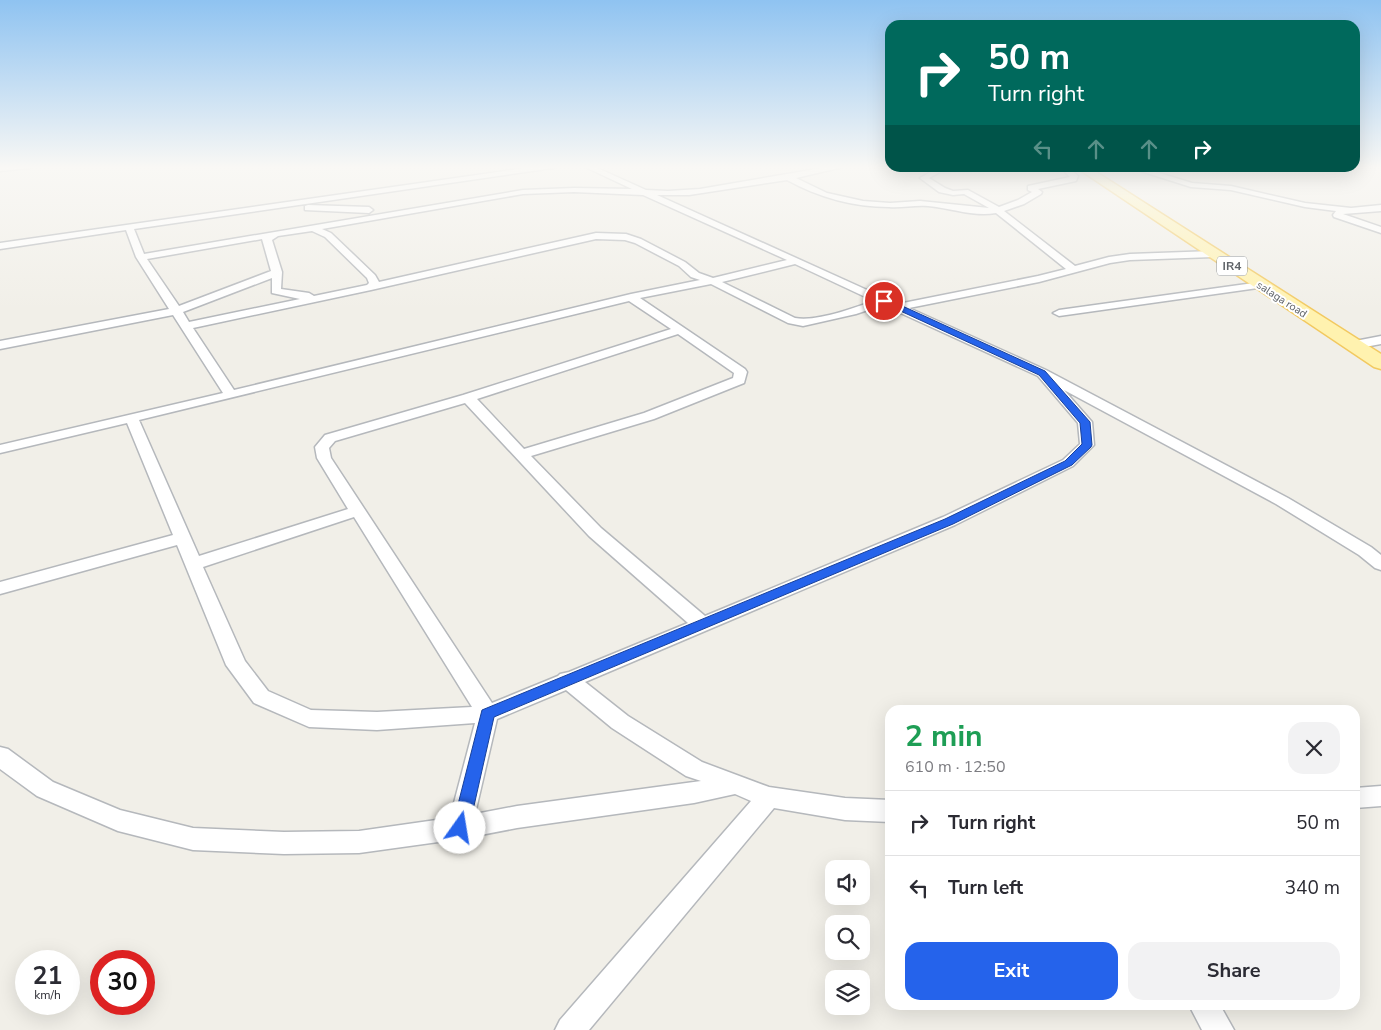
<!DOCTYPE html>
<meta charset="utf-8">
<style>
body{margin:0;font-family:"Nunito Sans",sans-serif;background:#f2f2f3;color:#2b2b33;height:100vh;display:flex;flex-direction:column;font-size:19px;white-space:nowrap}
*{box-sizing:border-box;margin:0}
p{font-size:16px;color:#7c7c81}
.icon{flex:none;width:28px;height:28px;fill:none;stroke:currentColor;stroke-width:2;stroke-linecap:round;stroke-linejoin:round}
.map{position:relative;flex:1;overflow:hidden}
.details{position:absolute;left:885px;top:705px;width:475px;height:305px;display:flex;flex-direction:column;background:#fff;border-radius:15px;box-shadow:0 5px 20px #0002}
.details>*{flex:none}
.top-card{position:absolute;left:885px;top:20px;width:475px;height:152px;border-radius:15px;box-shadow:0 5px 20px #0002;background:#00695c;color:#fff;overflow:hidden}
.tools{position:absolute;left:825px;top:860px;display:grid;gap:10px}
.tools a{display:grid;place-items:center;width:45px;height:45px;border-radius:10px;background:#fff;box-shadow:0 5px 20px #0002;font-size:25px}
.speed{position:absolute;left:15px;top:950px;display:flex;gap:10px;font-size:25px;font-weight:700;text-align:center}
.speed>*{display:grid;place-content:center;width:65px;height:65px;border-radius:50%;background:#fff;box-shadow:0 5px 20px #0002;line-height:1}
.speed small{font-size:12px;font-weight:400}
.speed .limit{border:8px solid #d22;background:#fff;color:#111}
.pin{position:absolute;display:grid;place-items:center;width:42px;height:42px;color:#fff;margin:-21px;border:2px solid #fff;border-radius:50%;box-shadow:0 1px 5px #0007}
.me{position:absolute;width:55px;margin:-28px;rotate:13deg;stroke-linejoin:round;filter:drop-shadow(0 0 4px #0008)}
.turn{display:flex;align-items:center;gap:18px;height:105px;padding:0 20px;font-size:22px}
.turn .icon{width:65px;height:65px;stroke-width:2.5}
.turn b{display:block;font-size:35px;line-height:42px}
.lanes{display:flex;align-items:center;height:48px;padding:0 20px;background:#0003;justify-content:center;gap:25px;direction:ltr}
.lanes .off{opacity:.35}
.round{display:grid;place-items:center;flex:none;width:52px;height:52px;border-radius:15px;background:#f2f2f3}
.overview{display:flex;align-items:center;justify-content:space-between;height:85px;padding:0 20px}
h1{font-size:30px;font-weight:700;line-height:38px;color:#1e9e55}
.cta{display:flex;gap:10px;margin-top:auto;padding:10px 20px}
.cta a{flex:1;height:58px;border-radius:15px;background:#2563eb;color:#fff;font-size:20px;font-weight:700;line-height:58px;text-align:center}
.cta a+a{background:#f2f2f3;color:#2b2b33}
ul{padding:0;list-style:none}
li{display:flex;align-items:center;gap:15px;height:65px;padding:0 20px;border-top:1px solid #e1e1e2}
li div{flex:1}
li b{display:block;font-size:19px}
li em{font-style:normal}
.map>svg:first-child{display:block}
.lines{fill:none;stroke-linecap:round;stroke-linejoin:round}
.minor-casing{stroke:#b5b8bc;stroke-width:3}
.primary-casing{stroke:#f2c960;stroke-width:3}
.minor{fill:#fff;fill-rule:evenodd}
.primary{fill:#fff2af;fill-rule:evenodd}
.route{fill:#2563eb;stroke:#184099}
.labels{text-anchor:middle;stroke-width:4;stroke-linejoin:round;paint-order:stroke}
.far-street-label{font-size:11px;fill:#5f6368;stroke:#fff}
.shield{fill:#fff;stroke:#8f9295;stroke-width:1}
.shield-label{font-size:12px;font-weight:bold;fill:#5f6368}
</style>
<div class="map">
<svg width="1381" height="1030" viewBox="0 0 1381 1030">
<rect width="100%" height="100%" fill="#f1efe8"/>
<g class="lines">
<!-- minor casing -->
<g class="minor-casing">
<path id="minor" d="M33,166l-4,2 -29,3v-4z
M539,166h18l-4,2 -419,61 10,25 379,-64 51,-2 58,1 -49,-23h10l53,24 22,1 32,-2 134,-23h13l-51,12 31,15 36,8 27,2 30,-2 69,7 -25,-14 -11,1 -14,-3 -19,-14 18,-10h60l-3,2 -55,2 -11,6 16,10 8,3 15,-1 31,17 19,-7 14,-8 -4,-2v-4l42,-9 -9,-9h8l9,8 -2,5 -38,8 4,3 -1,2 -17,10 -20,7 71,55 34,-9 21,-3 83,-3 5,3 -5,3 -83,3 -20,3 -71,19 -130,26 137,62 242,128 83,49 10,8v15l-6,-2 -16,-13 -83,-51 -212,-114 28,32 2,23 -21,21 -118,59 -370,157 43,34 74,46 67,25 76,11 45,2v22l-45,-2 -71,-12 -185,222h-34l5,-10 191,-219 -16,-7 -41,9 -177,25 -57,11 -101,14 -75,1 -91,-4 -75,-19 -81,-35 -37,-27v-22l8,2 45,33 67,28 73,18 91,4 75,-1 91,-13 25,-95 -98,7 -68,-3 -55,-24 -28,-38 -49,-120 -177,49v-12l173,-47 -46,-112 -127,30v-8l223,-52 -50,-78 -173,34v-8l169,-32 -33,-52 -10,-27 -126,19v-6zM787,180c31,17 66,27 102,27 13,1 25,-2 39,-1 22,2 46,11 68,7l70,56 -28,7 -140,28 -241,-109h32zM574,192l69,3 144,65 -74,18 -14,-5 -14,-11 -44,-23 -15,-5 -30,-1 -217,49 -4,-7 -44,-42 -9,-4 201,-35zM312,231l13,6 42,41 2,5 -2,2 -53,11 -5,-3 -28,-4 1,-17 -10,-32 6,-4zM262,239l9,32 -92,35 -32,-47zM596,239l29,1 10,3 44,23 12,11 9,3 -69,14 -397,96 -41,-62 178,-38zM795,264l79,37c-21,7 -57,21 -79,17l-73,-36zM272,278v15l28,6 -111,23 -6,-10zM711,284l77,39 15,3 53,-12 27,-9 155,71 40,47 2,21 -17,16 -120,57 -238,99 -104,-88 -70,-72 123,-37 90,-36 3,-11 -2,-3 -105,-71zM629,301l42,28 -208,66 -138,40 -10,12 2,11 31,51 -149,47 -60,-136zM678,334l56,39 -1,5 -89,35 -120,36 -47,-50zM465,403l124,133 99,87 -119,49 -9,2 -2,2 -66,27 -161,-245 -2,-10 6,-7zM354,517l118,190 -95,5 -66,-2 -43,-19 -23,-30 -42,-94zM566,690l46,38 74,48 15,5 -184,25 -42,8 22,-95z
M1131,168h12l49,15 39,3 74,17 46,5 30,-3v6l-38,3 38,13v6l-47,-16 -1,-2 3,-4 -31,-4 -74,-17 -40,-3z
M308,205l61,2 4,3 -4,3 -64,-3v-4z
M1261,282l5,3 -1,2 -206,29 -6,-3 6,-3z
M1381,336v8l-27,5 -6,-4 2,-3z
M1381,786v20l-26,2v-20z
M1189,1005h31l14,25h-32z"/>
</g>
<!-- primary casing -->
<g class="primary-casing">
<path id="primary" d="M1077,168h13l291,186v15l-7,-2z"/>
</g>
<!-- minor -->
<use href="#minor" class="minor"/>
<!-- primary -->
<use href="#primary" class="primary"/>
</g>
<!-- sky -->
<linearGradient id="sky" x2="0" y2="1"><stop stop-color="#8fc3f1"/><stop offset="0.54" stop-color="#f9f8f5"/><stop offset="1" stop-color="#f9f8f5" stop-opacity="0"/></linearGradient>
<rect width="1381" height="310" fill="url(#sky)"/>
<!-- route -->
<path class="route" d="M881,299h6l158,72 45,51 2,23 -1,2 -19,18 -119,59 -459,193 -25,111 -3,5 -6,3 -6,-3 -2,-5 30,-118 463,-191 120,-58 17,-17 -2,-21 -41,-48 -158,-73z"/>
<g class="labels">
<!-- far-street labels -->
<g class="far-street-label">
<text transform="translate(1282 299) rotate(33)" y="4">salaga road</text>
</g>
<!-- shield labels -->
<rect class="shield" x="1217" y="256.5" width="30" height="19" rx="4"/>
<g class="shield-label">
<text x="1232" y="270">IR4</text>
</g>
</g>
</svg>
<div class="tools">
<a><svg class="icon" aria-label="sound" viewBox="0 0 24 24"><path d="M4 9h4l5-4v14l-5-4H4zM17 9q2 3 0 6"/></svg></a>
<a><svg class="icon" aria-label="search" viewBox="0 0 24 24"><circle cx="10" cy="10" r="6"/><path d="M15 15l6 6"/></svg></a>
<a><svg class="icon" aria-label="layers" viewBox="0 0 24 24"><path d="M12 4l9 5-9 5-9-5zM3 14l9 5 9-5"/></svg></a>
</div>
<div class="speed"><div>21<small>km/h</small></div><div class="limit">30</div></div>
<div class="pin" style="left:884px;top:301px;background:#d93025"><svg class="icon" aria-label="arrive" viewBox="0 0 24 24"><path d="M6 21V4h12l-3 4 3 4H6"/></svg></div>
<svg class="me" style="left:460px;top:828px" viewBox="-20 -20 40 40"><circle r="19" fill="#fff"/><path d="M0-13L10 11 0 6-10 11z" fill="#2563eb"/></svg>
<div class="top-card">
<div class="turn"><svg class="icon" aria-label="right" viewBox="0 0 24 24"><path d="M7 20v-9h11M14 6l5 5-5 5"/></svg><div><b>50 m</b>Turn right</div></div>
<div class="lanes"><svg class="icon off" aria-label="left" viewBox="0 0 24 24"><path d="M17 20v-9H6M10 6l-5 5 5 5"/></svg><svg class="icon off" aria-label="ahead" viewBox="0 0 24 24"><path d="M12 20V5M6 11l6-6 6 6"/></svg><svg class="icon off" aria-label="ahead" viewBox="0 0 24 24"><path d="M12 20V5M6 11l6-6 6 6"/></svg><svg class="icon" aria-label="right" viewBox="0 0 24 24"><path d="M7 20v-9h11M14 6l5 5-5 5"/></svg></div>
</div>
<section class="details">
<div class="overview"><div><h1>2 min</h1><p>610 m · 12:50</p></div><a class="round"><svg class="icon" aria-label="close" viewBox="0 0 24 24"><path d="M6 6l12 12M18 6L6 18"/></svg></a></div>
<ul>
<li><svg class="icon" aria-label="right" viewBox="0 0 24 24"><path d="M7 20v-9h11M14 6l5 5-5 5"/></svg><div><b>Turn right</b></div><em>50 m</em></li>
<li><svg class="icon" aria-label="left" viewBox="0 0 24 24"><path d="M17 20v-9H6M10 6l-5 5 5 5"/></svg><div><b>Turn left</b></div><em>340 m</em></li>
</ul>
<div class="cta"><a>Exit</a><a>Share</a></div>
</section>
</div>
